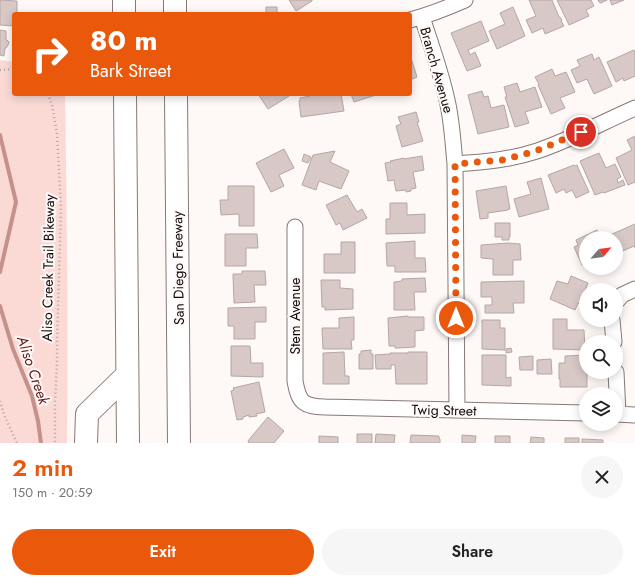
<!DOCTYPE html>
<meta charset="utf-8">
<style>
body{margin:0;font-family:Jost,sans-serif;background:#f6f6f6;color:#222;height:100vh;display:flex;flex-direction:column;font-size:15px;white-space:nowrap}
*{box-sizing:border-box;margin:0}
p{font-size:13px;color:#767676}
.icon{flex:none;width:22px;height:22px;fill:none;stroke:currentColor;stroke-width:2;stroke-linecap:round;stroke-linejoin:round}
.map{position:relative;height:443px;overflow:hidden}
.details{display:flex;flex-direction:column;background:#fff;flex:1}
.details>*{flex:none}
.banner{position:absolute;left:12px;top:12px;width:400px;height:84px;border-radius:4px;box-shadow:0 2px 10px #0003;background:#ea580c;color:#fff;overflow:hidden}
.needle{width:26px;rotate:62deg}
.buttons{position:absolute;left:579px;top:231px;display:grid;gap:8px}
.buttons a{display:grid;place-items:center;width:44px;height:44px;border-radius:50%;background:#fff;box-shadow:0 2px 10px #0003;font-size:20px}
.pin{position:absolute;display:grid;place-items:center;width:34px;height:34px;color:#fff;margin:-17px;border:2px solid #fff;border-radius:50%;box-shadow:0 1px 4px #0007}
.me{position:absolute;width:44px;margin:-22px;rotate:0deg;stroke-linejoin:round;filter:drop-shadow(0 0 3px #0008)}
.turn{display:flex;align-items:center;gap:14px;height:84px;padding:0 12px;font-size:18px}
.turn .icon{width:52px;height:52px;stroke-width:2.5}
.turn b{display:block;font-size:28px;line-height:34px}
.round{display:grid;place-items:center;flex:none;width:42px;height:42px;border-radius:21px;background:#f6f6f6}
.head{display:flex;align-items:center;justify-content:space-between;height:68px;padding:0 12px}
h1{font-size:24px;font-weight:600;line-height:30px;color:#ea580c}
.cta{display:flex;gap:8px;margin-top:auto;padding:8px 12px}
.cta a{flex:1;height:46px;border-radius:24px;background:#ea580c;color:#fff;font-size:16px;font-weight:600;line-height:46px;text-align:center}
.cta a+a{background:#f6f6f6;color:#222}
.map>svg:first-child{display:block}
.green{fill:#fbdad6}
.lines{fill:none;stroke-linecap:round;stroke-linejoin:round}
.stream{stroke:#c5918b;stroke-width:4}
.building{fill:#d8c9c7;stroke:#b5a6a4}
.minor-casing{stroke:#877977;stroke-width:17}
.motorway-casing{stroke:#877977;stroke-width:24}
.path{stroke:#ada7a6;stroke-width:2.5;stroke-dasharray:1 3;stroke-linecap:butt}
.minor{stroke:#fff;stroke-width:15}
.motorway{stroke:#fff;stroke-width:22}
.route{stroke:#ea580c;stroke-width:7;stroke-dasharray:0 12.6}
.labels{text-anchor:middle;stroke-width:4;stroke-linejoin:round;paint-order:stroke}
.street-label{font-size:14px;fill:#100b0a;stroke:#fef8f7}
.water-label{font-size:15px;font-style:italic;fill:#5d1d1b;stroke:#fef8f7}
</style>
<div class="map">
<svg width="635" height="443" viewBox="0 0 635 443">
<rect width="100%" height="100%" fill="#fef8f7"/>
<!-- green -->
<path class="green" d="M0,60l14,2v32h51c2,116 3,233 2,349h-67z"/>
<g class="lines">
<!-- stream -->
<path class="stream" d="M0,135l16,67 -16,70
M0,306l13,43 19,47 6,25 3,22"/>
</g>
<!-- building -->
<path class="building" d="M0,0l17,1v13h-3v12l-14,-1z
M289,0h23v1l-16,10z
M529,0h23l7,17h1l2,3 -1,1 3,5 -19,8 -2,-6 -11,5 -6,-13 10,-4z
M557,0h34l3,6 -8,4 3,6 -20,9z
M598,0h9l-6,3 -2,-1z
M610,0h14l-12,5z
M266,7h11v7h-11z
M513,7l12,29 -28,13 -8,-18 16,-7 -5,-11z
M481,21l8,20 -21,9 2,5 5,-3 6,14 -14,5 -16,-38z
M0,30l6,1v9h1l2,2 -1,3 -2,3h-1l-1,8 -4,-1z
M634,50l1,3v23l-11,5 -1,-3 -7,4 -9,-20z
M592,54l2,6 5,-3 13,29 -18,8 -7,-15 -10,4 -6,-13 9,-4 -3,-6z
M410,58h1l6,19 -7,3z
M552,69l3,7 11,-4 9,20 -15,6 5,10 -14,6 -13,-29 1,-1 -4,-7z
M517,83l3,9 15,-5 7,20 -17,5 4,11 -14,4 -10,-30h2l-3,-10z
M482,91l2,6 4,-1 3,12 13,-3 5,22 -31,7 -10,-39z
M258,94h29l2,2 -21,13z
M310,94h31l3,17 -43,6 -2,-16h1v-3l10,-2z
M351,94h28l-25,8z
M416,112l3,10h-2l6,19 -21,6 -6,-21 5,-2 -3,-7z
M635,136v46l-7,3 -12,-27 16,-8 -5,-10z
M284,149l10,19 -15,7 5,11 -13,6 -15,-29z
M335,151l-5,11 19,9 -8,18 -22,-8 -3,9 -14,-5 11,-30z
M599,153l7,15 9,-4 6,13 -4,2 1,4 5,-3 2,5 -21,8 -1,-1 -8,3 -15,-34z
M304,154l7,3 -3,6 -6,-2z
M422,156l2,14 -11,2 3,16 -5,1v2l-5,1v-2l-10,1 -2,-11 -6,1 -3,-18 6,-1 -1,-1 14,-3v1z
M574,165l1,1 2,-1 2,5 10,22 -13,6 -4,-8 -6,3 -2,-4 -8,4 -8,-18z
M541,178l8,31 -30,8 -5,-18 17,-5 -4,-12z
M228,186h26v40h-15v-12l-18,1 -1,-15h8z
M506,186l4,23h-2v1l-20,3v5l-8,1 -4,-28z
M347,195l10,17 5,-3 5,9 -24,12 -3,-7 -4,2 -10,-20z
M390,203h17v12l18,-1v19l-39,1v-15h4z
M495,223h15v14h-1v3h-7v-3h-7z
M635,224v24l-1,-2 -16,7 -2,-6v-9h-4l-2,-3z
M597,230l3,5 2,-1 2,4h-18v25l-4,2 -8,-18 4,-2 -2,-5z
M225,234h32l1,14h-12v18h-21z
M415,241v17h10l1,14h-31v-6h-8l-1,-23z
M341,242h14v31h-31v-19h17z
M508,243l12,1 1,16h-8v15h-20v-16l-12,-1v-13z
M242,271h23l1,14h-12l1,17 -21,1 -1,-29h9z
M571,276l17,7 -8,21 -2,-1 -3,7 -25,-11 7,-18 11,3z
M425,278l1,14h-12l1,18h-21v-28l8,-1v-2z
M321,280h19v8l13,1v20l-28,1v-3h-3z
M524,281v22h-11l1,10h-29v-8h7v-8h-11v-15z
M266,307v15h-11v17h-21v-13h-6v-18z
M408,316v1h16v13l-9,1v16l-16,1h-4v-2h-6l-1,-28z
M354,317v23h-3l1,9h-29l-1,-21h17v-10z
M553,319h14v11h17l1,20 -32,-1z
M482,320h18v8h5v22l-23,-1z
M231,346h19l1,17h12v14l-32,-1z
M511,348l1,4 -6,1v-4z
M371,350v4h2v15h-14v-15h2v-3z
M344,352l1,24h4v8h-26v-31z
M408,352h19v32h-31l-1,-19h-4v4h-15l-1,-14 15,-1v-1h18z
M482,355h24v23l5,-1v9l-29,-1z
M586,355v17h1v15h-27v-8h-1v-16h6v-7z
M533,356v14h-13l-1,-13z
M551,359l1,15h-15v-14z
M259,382l6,30 -9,2 1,2 -8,1v-2l-6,2v2l-6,1 -6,-29 3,-1 -1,-2z
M268,417l16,14 -10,12h-25l-1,-2 4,-5z
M357,434h15v9h-15z
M376,434l19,1 -1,8h-19z
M411,435l28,1v2l1,1v4h-30z
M462,435l14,1 -1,7h-13z
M319,436l19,1v6h-19z
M495,436h15v7h-15z
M531,437l13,1v5h-14z
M565,438h14v5h-14z
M582,439l21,1v3h-21z"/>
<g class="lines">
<!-- minor casing -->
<g class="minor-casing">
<path id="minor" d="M422,17c9,28 19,55 25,83 5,21 6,43 8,64l2,246
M410,20c19,-5 37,-12 55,-20
M455,164c28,-2 55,-4 82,-13 33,-11 66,-29 98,-43
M295,227v154c4,22 8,25 30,26l261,6
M616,302l6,-7 13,-6
M612,320l2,22
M616,372l2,42
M616,414l19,1"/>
</g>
<!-- motorway casing -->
<g class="motorway-casing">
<path id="motorway" d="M124,0v14
M175,0v14
M125,94l3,349
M176,94l3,349
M86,443l1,-29 39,-38"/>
</g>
<!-- path -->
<path class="path" d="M0,70l14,-1
M48,94l4,11 5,29 4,74 -4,134v21l-2,39v41
M0,401l5,16 12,26"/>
<!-- minor -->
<use href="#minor" class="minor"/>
<!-- motorway -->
<use href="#motorway" class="motorway"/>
</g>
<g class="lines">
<!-- route -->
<path class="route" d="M456,318l-1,-154 47,-4 34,-9 45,-19"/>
</g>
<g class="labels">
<!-- street labels -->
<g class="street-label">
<text transform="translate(437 70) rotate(74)" y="5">Branch Avenue</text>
<text transform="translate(48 268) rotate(-89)" y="5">Aliso Creek Trail Bikeway</text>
<text transform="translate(178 268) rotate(-91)" y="5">San Diego Freeway</text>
<text transform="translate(295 316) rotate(-90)" y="5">Stem Avenue</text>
<text transform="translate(444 410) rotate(1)" y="5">Twig Street</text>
</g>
<!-- water labels -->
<g class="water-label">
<text transform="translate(33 370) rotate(71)" y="5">Aliso Creek</text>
</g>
</g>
</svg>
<div class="buttons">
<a><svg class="needle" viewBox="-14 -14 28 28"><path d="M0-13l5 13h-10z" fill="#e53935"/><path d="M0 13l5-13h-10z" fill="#767676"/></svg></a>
<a><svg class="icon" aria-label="sound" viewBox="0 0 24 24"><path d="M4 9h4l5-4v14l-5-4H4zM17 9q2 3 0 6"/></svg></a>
<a><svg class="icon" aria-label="search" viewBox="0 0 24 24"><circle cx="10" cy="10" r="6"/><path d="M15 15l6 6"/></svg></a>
<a><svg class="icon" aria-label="layers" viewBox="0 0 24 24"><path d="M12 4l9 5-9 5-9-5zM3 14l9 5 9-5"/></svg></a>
</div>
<div class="pin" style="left:581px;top:132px;background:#d93025"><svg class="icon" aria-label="arrive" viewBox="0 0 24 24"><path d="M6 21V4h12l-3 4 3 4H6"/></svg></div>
<svg class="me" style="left:456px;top:318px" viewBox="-20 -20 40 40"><circle r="17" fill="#ea580c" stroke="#fff" stroke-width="3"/><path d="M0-11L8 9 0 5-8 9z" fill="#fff"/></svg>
<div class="banner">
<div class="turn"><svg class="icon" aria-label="right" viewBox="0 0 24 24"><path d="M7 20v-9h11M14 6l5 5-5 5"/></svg><div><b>80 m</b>Bark Street</div></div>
</div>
</div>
<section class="details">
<div class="head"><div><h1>2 min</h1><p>150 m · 20:59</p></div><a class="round"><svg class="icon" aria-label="close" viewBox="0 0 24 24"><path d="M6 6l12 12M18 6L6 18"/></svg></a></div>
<div class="cta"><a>Exit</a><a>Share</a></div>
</section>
